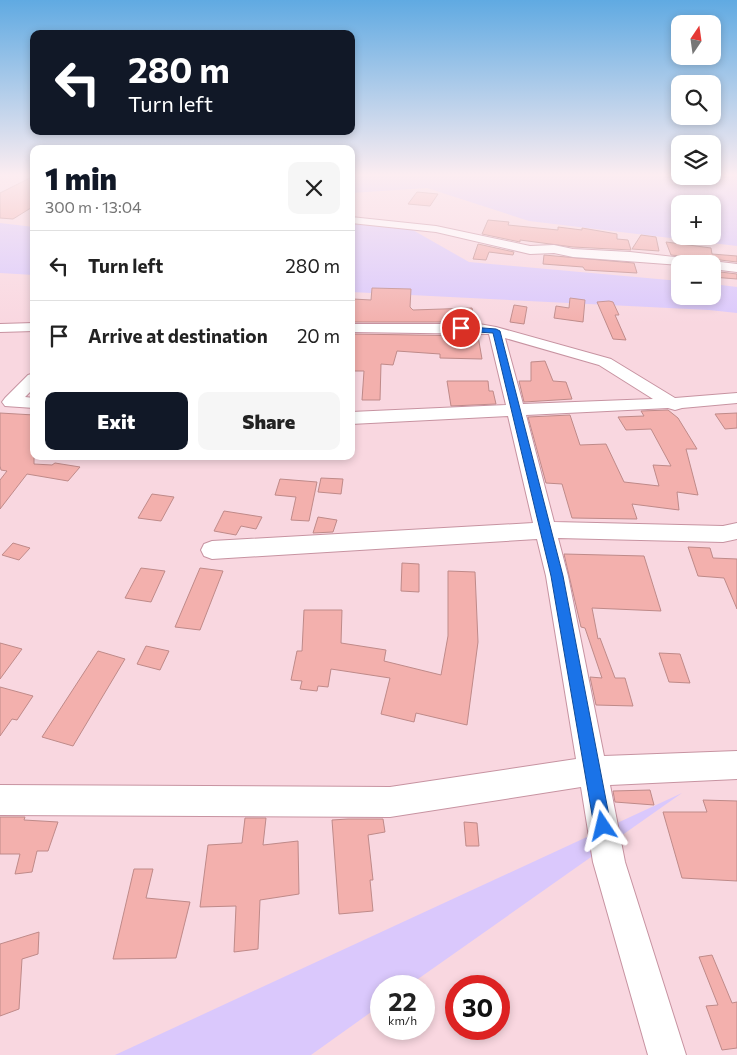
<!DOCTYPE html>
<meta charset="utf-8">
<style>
body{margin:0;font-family:Commissioner,sans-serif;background:#f6f6f6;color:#222;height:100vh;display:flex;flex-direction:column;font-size:19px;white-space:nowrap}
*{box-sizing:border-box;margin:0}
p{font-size:16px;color:#767676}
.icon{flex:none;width:28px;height:28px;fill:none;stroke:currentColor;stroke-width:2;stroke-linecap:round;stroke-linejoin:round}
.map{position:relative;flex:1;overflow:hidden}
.details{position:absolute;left:30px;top:145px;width:325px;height:315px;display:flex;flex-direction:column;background:#fff;border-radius:10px;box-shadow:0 2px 8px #0003}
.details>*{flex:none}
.hud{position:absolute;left:30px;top:30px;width:325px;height:105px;border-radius:10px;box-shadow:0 2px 8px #0003;background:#111827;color:#fff;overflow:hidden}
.needle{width:32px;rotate:13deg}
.fabs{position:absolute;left:671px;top:15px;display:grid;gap:10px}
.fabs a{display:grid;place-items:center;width:50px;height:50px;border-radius:10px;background:#fff;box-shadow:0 2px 8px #0003;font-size:25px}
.speed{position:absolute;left:370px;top:975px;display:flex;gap:10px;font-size:25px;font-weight:700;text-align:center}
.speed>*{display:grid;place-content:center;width:65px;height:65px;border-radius:50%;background:#fff;box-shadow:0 2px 8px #0003;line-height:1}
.speed small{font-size:12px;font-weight:400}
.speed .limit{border:8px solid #d22;background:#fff;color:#111}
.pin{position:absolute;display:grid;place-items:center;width:42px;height:42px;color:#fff;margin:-21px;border:2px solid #fff;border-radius:50%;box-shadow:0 1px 5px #0007}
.me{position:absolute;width:55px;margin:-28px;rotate:350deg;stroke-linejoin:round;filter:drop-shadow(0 0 4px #0008)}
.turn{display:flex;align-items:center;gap:18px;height:105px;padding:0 15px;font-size:22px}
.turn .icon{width:65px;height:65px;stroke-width:2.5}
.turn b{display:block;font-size:35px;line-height:42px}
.round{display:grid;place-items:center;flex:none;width:52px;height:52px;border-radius:10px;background:#f6f6f6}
.headline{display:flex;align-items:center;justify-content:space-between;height:85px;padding:0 15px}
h1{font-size:30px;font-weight:800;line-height:38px;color:#111827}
.button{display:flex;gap:10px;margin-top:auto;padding:10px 15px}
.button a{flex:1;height:58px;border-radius:10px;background:#111827;color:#fff;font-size:20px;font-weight:800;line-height:58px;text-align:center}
.button a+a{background:#f6f6f6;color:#222}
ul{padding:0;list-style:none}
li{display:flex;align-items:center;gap:15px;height:70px;padding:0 15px;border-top:1px solid #e0e0e0}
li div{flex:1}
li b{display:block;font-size:19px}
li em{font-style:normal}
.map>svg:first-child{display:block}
.green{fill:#dac8fc;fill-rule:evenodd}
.building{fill:#f3b0ad;stroke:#bf8a89}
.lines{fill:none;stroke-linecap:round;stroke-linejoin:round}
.minor-casing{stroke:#c793a1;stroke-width:2}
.minor{fill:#fff;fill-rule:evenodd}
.route{fill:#1a73e8;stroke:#114b97}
</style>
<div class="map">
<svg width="737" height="1055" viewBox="0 0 737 1055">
<rect width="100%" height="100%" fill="#f9d7e0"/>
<!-- green -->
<path class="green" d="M351,176h386v70l-208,-25 -102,-33 -76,5zM680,204h32v32h-32z
M351,217l53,8 65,37 211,19v15h32l1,-12 24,3v26l-28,-3 -358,-18z
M0,223l34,4v48l-34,-2z
M682,793l-274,193h-27v19l-70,50h-196z"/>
<!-- building -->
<path class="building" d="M34,176v30l-21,13 -13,-1v-25z
M417,192l21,2 -8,12 -22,-2z
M488,220l21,2 -1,3 50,5v-3l24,3v-2l35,6v5l11,1 3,10 -58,-3 -53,-7v2l-38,-8z
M641,235l15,2 3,14 -27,-2z
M666,242l45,6 1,6 25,2v6l-25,-3 -5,2 -6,-3 -30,-3z
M478,244l36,8 -1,3 -24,-3 -3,8 -13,-1z
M544,255l90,8 3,10 -52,-3 -2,-3 -40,-3z
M712,271l25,3v5l-25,-2z
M372,288l39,1 -1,18 3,3 59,-2 3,14h-124l2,-23 18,1z
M570,298l15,2 -2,22 -29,-4 2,-12 13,2z
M609,301l4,1 6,13h-4l11,25 -13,-1 -16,-37z
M514,305l13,2 -3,17 -14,-2z
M351,334l127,2 4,23 -42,-1v-4l-43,-3 -4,14 -12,-1 -1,36h-18l2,-29h-13z
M545,361l8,20 13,1 6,17 -48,3 -5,-21h12v-19z
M447,381h41l1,10h4l3,13 -45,2z
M668,410l10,8 19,31h-11l12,46 -21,-3 2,18 -47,-6 5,15 -65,-1 -10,-34 -16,-1 -18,-66 42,-2 10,30 26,-1 18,38 35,4 -6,-21 18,1 -20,-37 -25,1 -8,-13 26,-1 -3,-5z
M0,413l34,2v49l18,1 3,-2 25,4 -12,14 -41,-7 -27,35v-29l7,-9 -6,-1 -1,-4z
M737,413v15l-12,1 -10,-15z
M321,478l22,1 -2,15 -23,-2z
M280,479l37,3 -8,39 -18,-1 5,-23 -21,-2z
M152,494l22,3 -13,24 -23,-3z
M224,511l38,6 -6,12 -15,-3 -5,9 -22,-4z
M318,517l19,3 -4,12 -20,1z
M13,543l17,5 -11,12 -17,-5z
M688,547l22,1 3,10 24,1v50l-13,-31 -26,-2z
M564,554l80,2 17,55 -69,-3 6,31 2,-1 15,40h10l8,28 -37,-1 -6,-28 12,1 -17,-50 -4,-1z
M402,563l17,1v28l-18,-1z
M141,568l24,3 -14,31 -26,-4z
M200,568l23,3 -23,59 -25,-3z
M448,571l27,1 3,70 -11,83 -51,-12 -2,9 -33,-8 9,-36 -59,-9 -3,18 -10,-1 -1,5 -17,-2 2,-8 -11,-1 6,-29h5l2,-41h38l-1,33 45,7 -2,11 57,14 7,-39z
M0,643l22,6 -22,30z
M146,646l23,5 -9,19 -23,-6z
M98,651l27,8 -52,87 -31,-9z
M659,653l21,1 10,29 -21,-1z
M0,687l33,9 -16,24 -5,-1 -12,17z
M650,790l4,15 -39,-3 -2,-11z
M703,800l34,1v80l-55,-3 -19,-66h44z
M0,817h25l-1,3 34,2 -10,29h-11l-5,21 -17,2 5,-20h-20z
M245,818h21l-3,27 35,-4 1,53 -39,6 -2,49 -24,3 2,-46 -36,1 8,-62 34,-2z
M348,819h35l2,13 -17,3 5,45h-3l3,31 -34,3 -7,-94z
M464,822l13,1 2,23h-13z
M134,869h19l-7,29 44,4 -14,56 -63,1z
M39,932l-1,22 -16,5 -3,50 -19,7v-72z
M712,955l20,48 5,-1v46l-15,2 -16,-44 12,-1 -19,-48z"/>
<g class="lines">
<!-- minor casing -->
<g class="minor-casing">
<path id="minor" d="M351,217l85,9 94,20 24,-1 19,4 57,3 71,8 6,3 5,-2 25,3v8l-25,-3v-5l-32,1 -107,-8 -19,-4 -24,1 -94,-22 -85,-9z
M34,323v8l-34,1v-8z
M351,324h128l17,3 115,32 64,39 62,-5v10l-55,5 -7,2 -7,-2 -142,7 28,107 169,4 14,-3v16l-14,3 -165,-4 10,38 36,180 133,-5v28l-127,6 15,77 61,193h-38l-55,-193 -12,-75 -191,30 -390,-2v-30l390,2 186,-28 -30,-183 -9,-37 -325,20 -8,-3 -3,-6 3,-6 8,-3 321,-18 -25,-107 -157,8v-12l155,-7 -17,-71 -138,-2zM505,338l94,27 54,34 -130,5z
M34,373v15l-9,9 9,1v10l-29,-2 -3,-4 3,-4 23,-23z"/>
</g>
<!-- minor -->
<use href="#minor" class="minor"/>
</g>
<!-- sky -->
<linearGradient id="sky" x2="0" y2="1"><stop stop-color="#60aae2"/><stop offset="0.54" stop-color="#fcedf1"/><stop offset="1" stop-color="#fcedf1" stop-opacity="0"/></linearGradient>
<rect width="737" height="324" fill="url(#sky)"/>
<!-- route -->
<path class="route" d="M458,326l38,3 4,2 63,245 48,250 -3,5 -5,3 -6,-3 -3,-5 -43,-250 -58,-243 -32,-2 -3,-1z"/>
</svg>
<div class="fabs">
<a><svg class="needle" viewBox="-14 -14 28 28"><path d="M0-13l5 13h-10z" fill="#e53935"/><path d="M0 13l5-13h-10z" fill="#767676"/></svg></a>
<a><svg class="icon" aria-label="search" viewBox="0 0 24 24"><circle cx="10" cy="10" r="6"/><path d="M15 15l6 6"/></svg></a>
<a><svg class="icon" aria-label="layers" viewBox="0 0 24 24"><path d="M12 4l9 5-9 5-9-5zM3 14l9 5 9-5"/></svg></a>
<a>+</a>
<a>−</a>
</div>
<div class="speed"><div>22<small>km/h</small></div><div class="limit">30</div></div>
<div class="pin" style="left:461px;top:328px;background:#d93025"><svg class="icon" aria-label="arrive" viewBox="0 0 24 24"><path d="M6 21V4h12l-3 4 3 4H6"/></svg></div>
<svg class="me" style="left:603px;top:826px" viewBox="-20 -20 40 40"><path d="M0-17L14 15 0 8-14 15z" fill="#1a73e8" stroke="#fff" stroke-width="4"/></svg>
<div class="hud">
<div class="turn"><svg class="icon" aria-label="left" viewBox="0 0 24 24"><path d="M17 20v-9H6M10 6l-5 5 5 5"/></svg><div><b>280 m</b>Turn left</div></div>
</div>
<section class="details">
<div class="headline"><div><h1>1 min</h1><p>300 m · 13:04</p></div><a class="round"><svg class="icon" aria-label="close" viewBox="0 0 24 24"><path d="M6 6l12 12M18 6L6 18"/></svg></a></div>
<ul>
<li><svg class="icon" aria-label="left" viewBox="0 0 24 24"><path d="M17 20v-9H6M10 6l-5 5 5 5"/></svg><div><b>Turn left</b></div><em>280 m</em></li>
<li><svg class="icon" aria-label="arrive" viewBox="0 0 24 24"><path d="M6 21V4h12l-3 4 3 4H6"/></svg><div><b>Arrive at destination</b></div><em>20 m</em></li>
</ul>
<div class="button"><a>Exit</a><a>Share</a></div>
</section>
</div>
